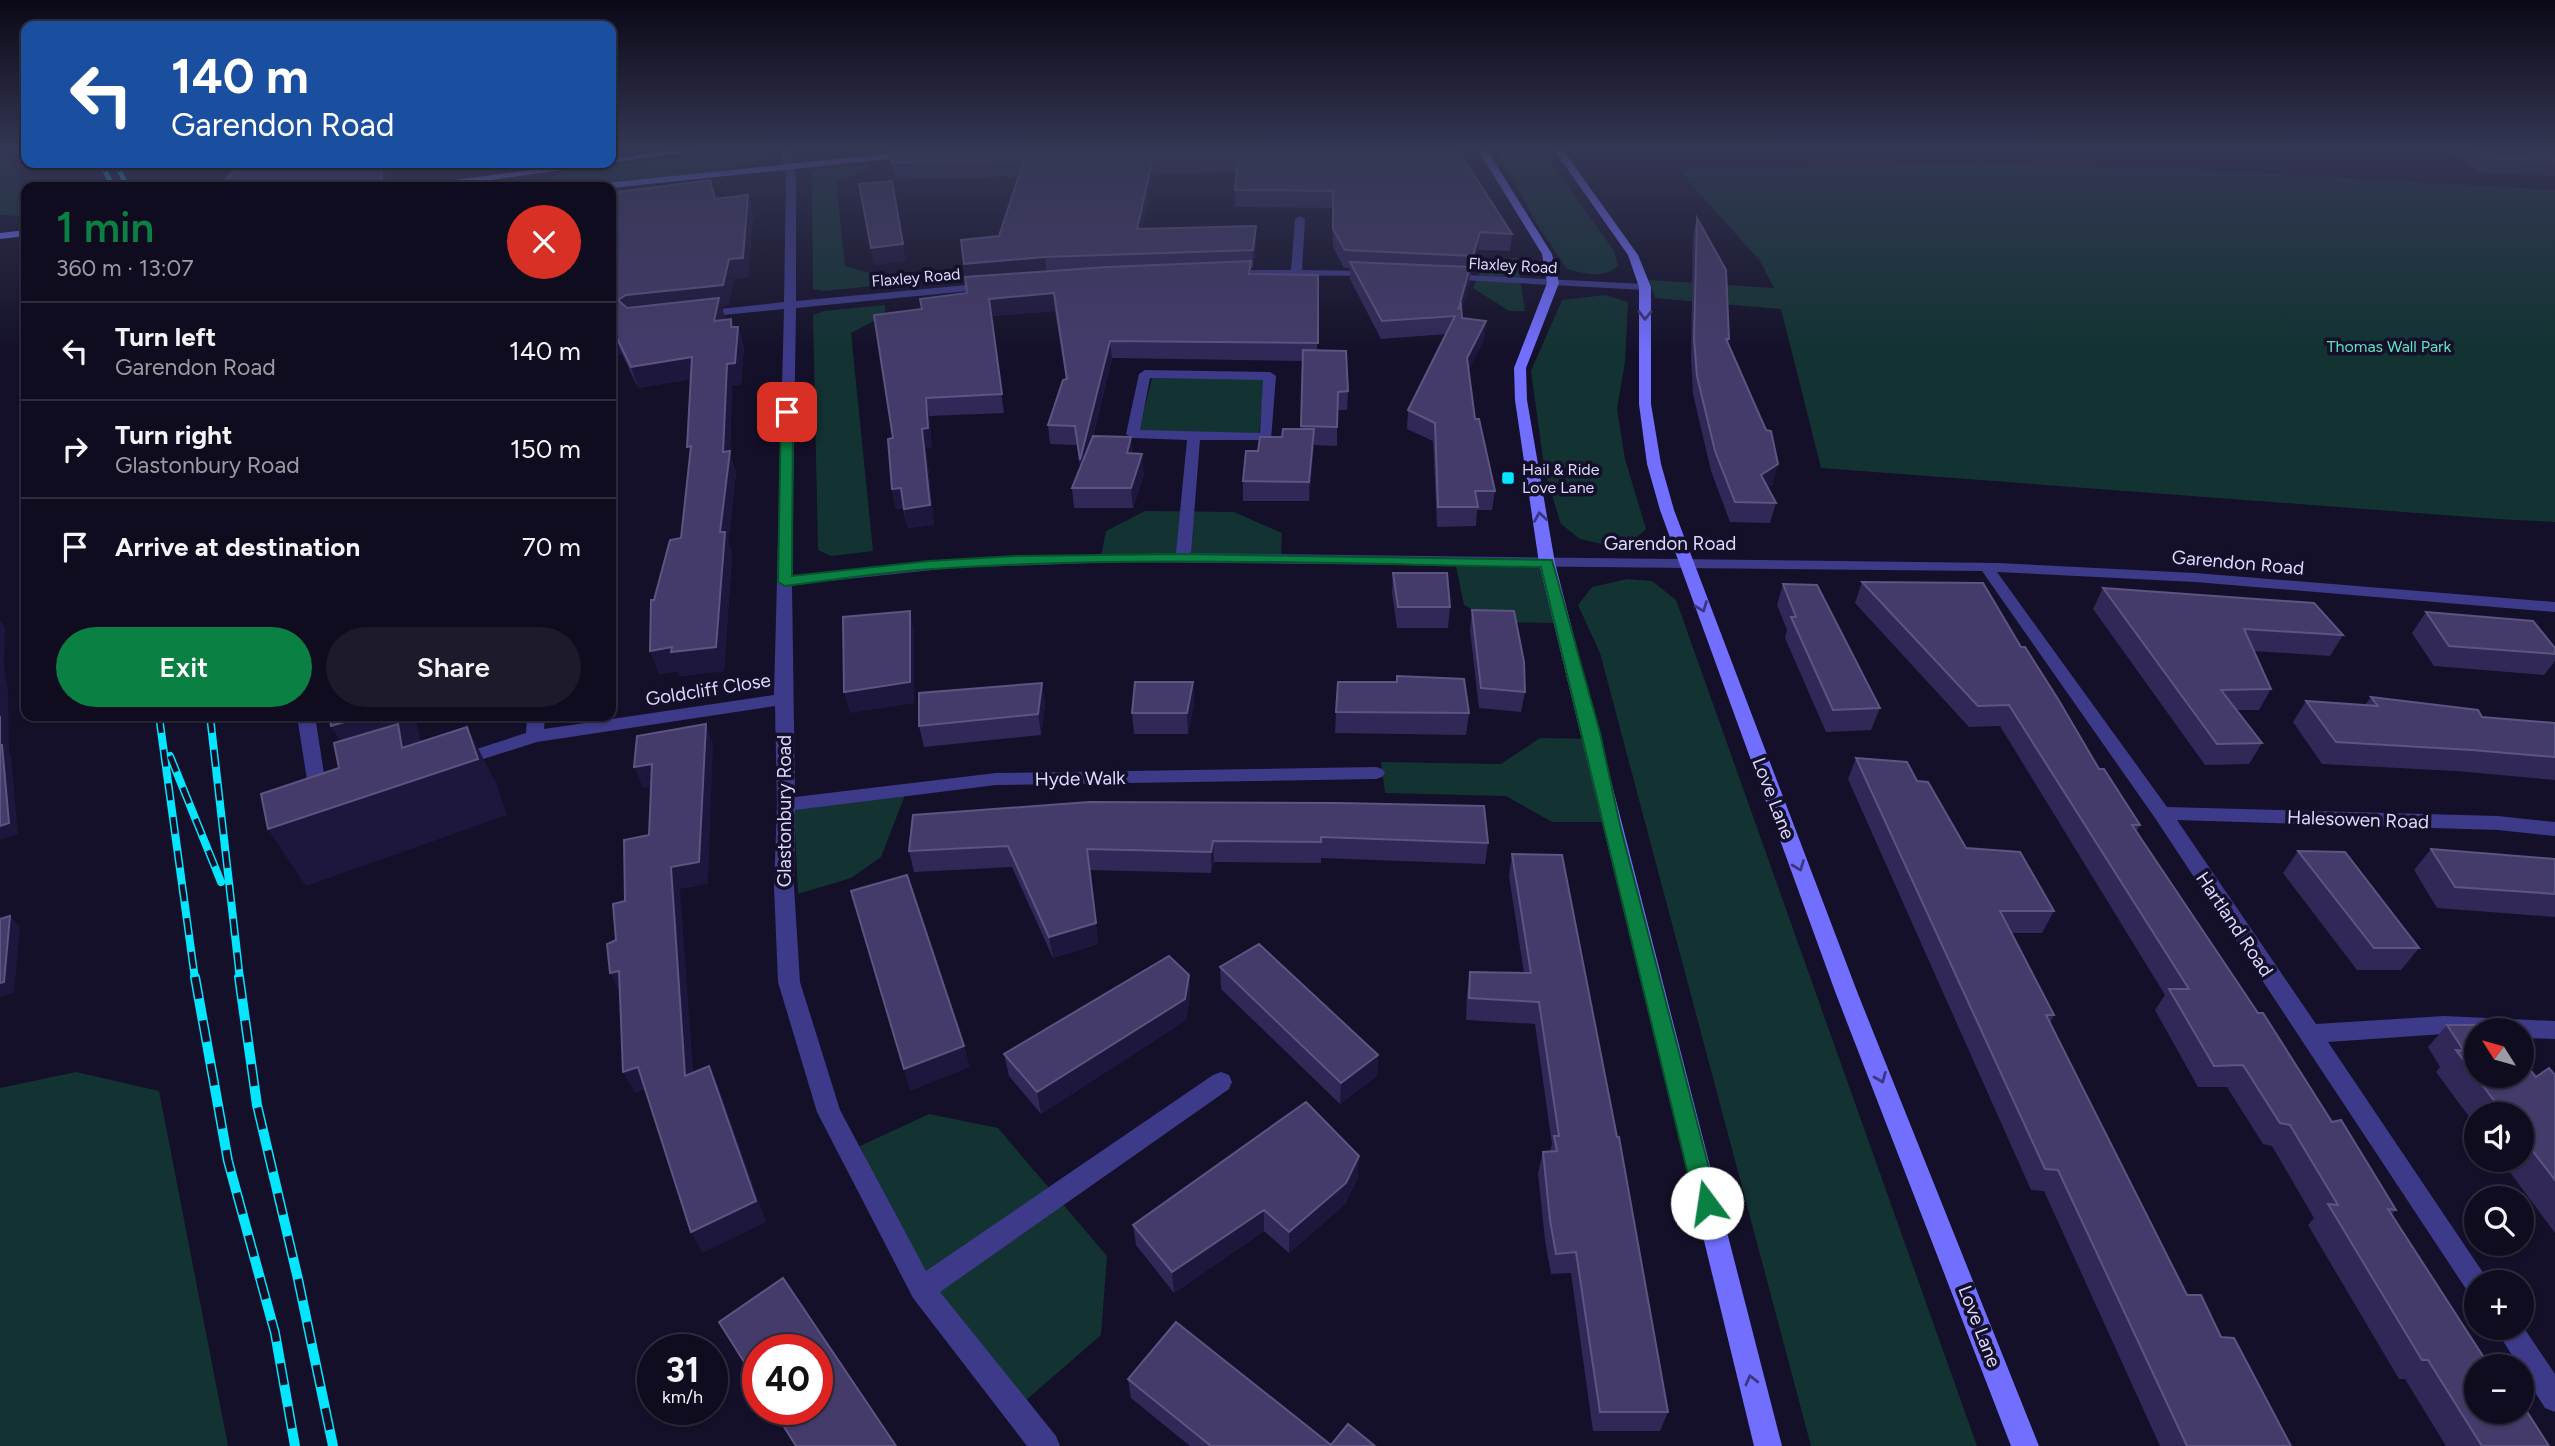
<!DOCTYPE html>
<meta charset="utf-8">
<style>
body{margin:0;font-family:Figtree,sans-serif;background:#1d1a2c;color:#f1f3f6;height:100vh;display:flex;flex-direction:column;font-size:26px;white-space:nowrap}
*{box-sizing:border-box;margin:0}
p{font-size:23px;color:#9b9ba4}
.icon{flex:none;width:38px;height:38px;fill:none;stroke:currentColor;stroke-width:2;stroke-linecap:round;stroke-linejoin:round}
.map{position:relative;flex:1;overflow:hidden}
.drawer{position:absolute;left:21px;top:182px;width:595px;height:539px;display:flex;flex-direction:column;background:#0f0c1f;border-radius:14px;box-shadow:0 2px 5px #0004,0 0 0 2px #2f2c3d}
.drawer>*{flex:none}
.hud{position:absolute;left:21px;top:21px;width:595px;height:147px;border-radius:14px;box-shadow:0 2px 5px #0004,0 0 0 2px #2f2c3d;background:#1a4fa0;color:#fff;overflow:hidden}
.needle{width:46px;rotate:307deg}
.fabs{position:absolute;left:2464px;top:1018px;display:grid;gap:14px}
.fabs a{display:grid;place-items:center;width:70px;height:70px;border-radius:50%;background:#0f0c1f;box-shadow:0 2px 5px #0004,0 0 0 2px #2f2c3d;font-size:35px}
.speed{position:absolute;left:637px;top:1334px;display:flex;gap:14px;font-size:35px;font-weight:700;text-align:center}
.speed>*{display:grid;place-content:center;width:91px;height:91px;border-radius:50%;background:#0f0c1f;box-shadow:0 2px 5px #0004,0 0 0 2px #2f2c3d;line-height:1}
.speed small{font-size:18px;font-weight:400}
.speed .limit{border:10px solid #d22;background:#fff;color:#111}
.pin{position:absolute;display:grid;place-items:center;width:60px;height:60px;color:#fff;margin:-30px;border-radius:14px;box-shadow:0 4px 10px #0006}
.me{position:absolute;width:77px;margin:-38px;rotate:346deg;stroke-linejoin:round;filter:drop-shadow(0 0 5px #0008)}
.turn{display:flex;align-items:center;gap:24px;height:147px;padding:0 35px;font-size:32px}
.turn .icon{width:91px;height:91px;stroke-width:2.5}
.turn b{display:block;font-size:49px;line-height:60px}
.round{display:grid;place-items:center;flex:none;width:74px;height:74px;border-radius:37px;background:#1d1a2c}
.head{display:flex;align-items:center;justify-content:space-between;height:119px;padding:0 35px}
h1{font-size:42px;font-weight:600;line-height:52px;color:#0b8043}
.cta{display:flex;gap:14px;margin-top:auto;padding:14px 35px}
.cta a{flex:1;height:80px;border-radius:42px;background:#0b8043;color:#fff;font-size:28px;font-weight:600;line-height:80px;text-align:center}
.cta a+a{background:#1d1a2c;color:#f1f3f6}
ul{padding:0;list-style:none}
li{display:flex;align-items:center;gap:21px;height:98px;padding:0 35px;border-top:2px solid #2f2c3d}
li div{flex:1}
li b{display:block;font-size:26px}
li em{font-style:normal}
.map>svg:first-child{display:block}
.green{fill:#123332}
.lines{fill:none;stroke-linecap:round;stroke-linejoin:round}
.street{fill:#3d3a89;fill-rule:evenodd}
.secondary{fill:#726fff;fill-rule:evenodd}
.rail-far2-casing{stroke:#04e6ff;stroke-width:5}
.rail-far1-casing{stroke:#04e6ff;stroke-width:8}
.rail-casing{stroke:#04e6ff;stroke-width:10}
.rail-far2{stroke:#141029;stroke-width:3.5;stroke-dasharray:10;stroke-linecap:butt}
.rail-far1{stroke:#141029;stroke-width:5;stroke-dasharray:17;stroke-linecap:butt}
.rail{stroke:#141029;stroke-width:7;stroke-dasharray:22;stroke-linecap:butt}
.wall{fill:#322858}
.shaded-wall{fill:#1e173d}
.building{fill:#443b6a;stroke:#5c5481;stroke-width:2}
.oneway{stroke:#3a367f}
.route{fill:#0b8043;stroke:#07532c;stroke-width:2}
.poi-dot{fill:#04e6ff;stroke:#141029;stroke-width:2.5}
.labels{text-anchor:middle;stroke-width:7;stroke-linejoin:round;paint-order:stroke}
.far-street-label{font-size:16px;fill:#dcd8ff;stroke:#141029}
.far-park-label{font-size:16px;fill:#5fe3c2;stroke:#141029}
.far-poi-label{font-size:16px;fill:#dcd8ff;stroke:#141029;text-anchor:start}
.street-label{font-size:19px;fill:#dcd8ff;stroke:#141029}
</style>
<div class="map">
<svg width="2555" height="1446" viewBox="0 0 2555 1446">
<rect width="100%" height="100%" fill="#141029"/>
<!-- green -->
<path class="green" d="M0,150h6c12,23 20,40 20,66l-26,-1z
M724,150h38l5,2 1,4c-10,17 -168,27 -198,30l-19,-3 -1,-5 12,-6z
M1496,150h47l71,101 4,15c-14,13 -33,8 -51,3l-27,-40z
M1979,163l210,6 366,21v332l-58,-3 -676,-51 -40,-159 -126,-11 -6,-18 125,8 -14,-27 -82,-92z
M869,165l1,3 -19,10 -15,3 9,85 38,11 1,8 -61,6 -10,-2 -1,-116 10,-5z
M1517,257l8,54h-16l-36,-23 8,-18z
M1605,295l23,7 -3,60 -8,47 8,50 21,70 -17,15 -22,1 -27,-6 -19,-15 -16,-51 -14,-102 31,-71z
M885,305v10l-34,18 22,218 -42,5 -13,-6 -5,-235 11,-4z
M1152,378l113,1 -6,55 -120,-3z
M1145,511l89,1 48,21 -1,23h-180l5,-25z
M1551,565l15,58 -70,-1 -32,-17 -8,-39z
M1627,579l25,2 24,19 301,846h-166l-211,-793 -22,-48 14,-18z
M1540,738l55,1 21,83h-64l-46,-26 -121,-3 -4,-31 120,2z
M905,795l-24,62 -30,21 -53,16 -4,-85z
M76,1072l83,19 69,355h-228v-358z
M929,1114l69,14 109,128 -6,79 -75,65 -111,-125 -55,-129z"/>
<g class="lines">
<!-- street -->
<path class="street" d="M781,150h10l5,29v122l192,-18 6,3 -6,3 -192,19 -4,268 159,-17 225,-6 11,-113 -54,-2 -7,-4 13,-60 6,-4 125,2 6,4 -5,64h-71l-9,113 806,10 198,10 360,29v10l-360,-30 -198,-10 170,235 331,9 57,6v14l-57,-6 -321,-10 139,204 128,-8 111,5v18l-33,-1v-7h-46v4l-32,-1 -116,8 162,241h-14v12l-8,-3 -313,-474 -173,-247 -864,-9 -167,6 -159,17 3,212 201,-24 380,-6 6,2 3,4 -3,4 -6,2 -380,6 -201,25 -1,77 6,95 40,128 86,161 287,-196 8,-3 8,3 3,7 -3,7 -289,203 116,144 4,10h-33l-114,-148 -96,-186 -39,-130 -4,-95 3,-82 -2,-99 -238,36 -79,25 -9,-6 3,-4 74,-24 1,-17h18l-1,13 230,-34 10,-386 -82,8 -6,-3 6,-3 82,-9 2,-123zM1150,378l113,2 -3,53 -120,-3z
M1300,216l5,3 -3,51 70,1 4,1v4l-151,-1v-4l4,-1h62l4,-51z
M1446,274l199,10 6,3 -6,3 -203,-11v-4z
M297,716h18l13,83 -2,5h-14l-2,-5z
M2522,1325l33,49v38l-10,-4 -50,-80h27z"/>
<!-- secondary -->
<path class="secondary" d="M674,150h26l-257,37h-25l5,-3 161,-21h27v-4z
M1478,150h9l65,104 7,29 -33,85 1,32 28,163 227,883h-28l-215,-883 -24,-163 -1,-32 33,-85 -5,-29z
M1554,150h9l75,105 13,32v117l10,60 13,46 184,484 181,452h-28l-175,-452 -176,-484 -13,-46 -8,-60v-117l-11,-32z
M913,151l3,1v4l-305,32 -20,-1 5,-3z
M26,230v6l-26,3v-6z"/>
<!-- rail-far2 casing -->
<g class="rail-far2-casing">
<path id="rail-far2" d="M101,163l12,24
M116,163l11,24"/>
</g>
<!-- rail-far1 casing -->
<g class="rail-far1-casing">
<path id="rail-far1" d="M159,716l36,263
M210,716l30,263
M170,756l51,126"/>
</g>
<!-- rail casing -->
<g class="rail-casing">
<path id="rail" d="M195,977l33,184 47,172 20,113
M239,977l18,128 41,174 35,167"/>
</g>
<!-- rail-far2 -->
<use href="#rail-far2" class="rail-far2"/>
<!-- rail-far1 -->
<use href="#rail-far1" class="rail-far1"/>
<!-- rail -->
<use href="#rail" class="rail"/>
</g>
<!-- wall -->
<path class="wall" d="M889,150h569l54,84 -2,17 -32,-1 -7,24h-1l-1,10 -8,26 1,8 24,3 -2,18 -15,31 6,49 20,72 -3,19h-15l-1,16 -39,1 -4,-86 -26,-12 1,-19 38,-76 -65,5 -31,-60v-11h-6l-11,-21 -1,-39 -97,-1v-17l2,-18 -83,3 -12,54 114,-3v18l-3,24h-2v6l67,1 -1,76 31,40 -1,19h-10v36l-23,-1 -5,56h-66v-20l15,-30 24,-14 19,-8 2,-68 -191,-3 -19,78 38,1 1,16 12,20 -11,35h-59l-2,-20 8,-21 -3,-22 -27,-1 -2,-19 18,-46 -11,-68 -64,5 13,97 -75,3 3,31 -6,1 8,77 -26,3 -5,-20 -7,1 -4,-20 1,-51 29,-129 45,-16 -3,-29 35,-28 20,-59 -124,2z
M2448,150h107v26l-74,-3z
M611,193l104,6 33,-4 5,19 -5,63 -14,2 -6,26 -6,1 2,14 7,-1 3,8h4l6,20 -3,37 -9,1 -2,69 6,19 -8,69 4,12 -8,117 -44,5 -2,-5 -19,3 -5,-74 27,-62 9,-82v-77l-52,9 -16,-34 -11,2z
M1697,218l32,121 -1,4 45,141 -5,3 8,16 -6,20 -40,-1 -19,-51 -18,-77 -2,-37 2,-122z
M1393,573l57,34 -2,21h-51l-5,-35z
M1862,582l159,65 78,122 41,56 -4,7 196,290 64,88 -5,5 85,152 73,79h-103l-41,-67h-6l-91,-154 6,-7 -42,-72 -9,-2 -36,-57h-29l-43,-77 10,-15 -165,-269 -31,1 -114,-124z
M1783,584l97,124 -9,22 -45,2 -41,-94 2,-8 -10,-25z
M2103,588l240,47 -13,21 -76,-5 17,38 -12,21h-23l26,33 -13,21 -44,1 -112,-156z
M1472,610l53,82 -4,20 -42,-4 -9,-78z
M2426,612l129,36v13l-11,14 -110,-9 -22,-33z
M1193,682l1,21 -6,31h-54l-2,-21z
M1042,683l3,22 -4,30 -117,12 -5,-21z
M2371,697l111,20 73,6v57l-99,-9 -134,-7 -29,-42 13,-21 59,4z
M1336,712l133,1 -3,22 -131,-2z
M1856,758l61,23 49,67 88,63 -12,22h-31l43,82 -4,8 137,272 34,42 70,109h-131l-116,-255 -13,-1 -183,-411z
M913,815l575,28 -3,21 -164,-6v5l-107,-1 -3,11 -121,-3 8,74 -45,14 -41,-91 -98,5 -5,-21z
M2431,849l124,10v58l-118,-9 -23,-38z
M2298,851l121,97 -18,22h-44l-74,-97z
M1512,854l156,558 -8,19h-67l-22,-158 -20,1 -6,-34 -7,-67 5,-21 7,-1 2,-7 -17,-120 -69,-4 1,-26 3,-22 54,1 -15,-97z
M1220,967l158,88 -1,21 -37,28 -119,-115z
M1189,975l1,22 -4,23 -145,94 -32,-38 -5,-22z
M2447,1025l29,6 60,46 19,-2v158l-54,-73h21v-45h-46v11l-40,-54 4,-5 -12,-20z
M1358,1177l-13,27 -56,49 -25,-22 -90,62 -38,-48 -3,-20z
M719,1322l177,124h-101l-23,-37h45l-59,-60v37z
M1128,1379l203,66 44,1h-185l-59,-48z"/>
<!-- shaded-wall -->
<path class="shaded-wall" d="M1153,158l1,17 -16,72 -1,-18z
M381,163h65l-53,6 1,18h-12z
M748,195l5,19 -5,63 -14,2 -6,26 -6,1 3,12 -5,23 -87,-27 -15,-14 8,-5 103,-36z
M1256,226v18l-3,24v-18z
M1480,232l-2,18 -7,24 2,-18z
M903,244l3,17 -32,4 -3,-17z
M1045,257l2,18 -80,8 -3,-19z
M1470,267l-1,17 -13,43 2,-17z
M1054,293l1,18 -64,5 13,97 -15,-114z
M731,319l6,20 1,-12 6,20 -3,37 -9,1 -2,69 6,19 -8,69 4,12 -8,117 -44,5 -2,-5 -19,3 -9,-23 70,-119 7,-168z
M1486,321l-2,18 -18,37 1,-18z
M611,334h4l7,20 -11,2z
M1110,341l2,17 -30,121 -2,-19z
M692,357l6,21 -60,10 -7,-21z
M926,398l3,18 3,31 -6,1 8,77 -26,3 -4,-19z
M1314,429v19l-5,53v-19z
M1131,437l1,19 -5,-3z
M1142,454l2,19 -11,35 -2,-20z
M1778,464l-5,20 -17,11 5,-20z
M901,488l4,20 -9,1 -4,-20z
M910,611l4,20v72l-64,10 -6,-21z
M0,620l5,7 -1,38 4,28 1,60 2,3 7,78 -18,6v23z
M1193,682l1,21 -6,31 -1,-21z
M1042,683l3,22 -4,30 -3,-21z
M364,716h51l10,46 42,-35 29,56 11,32 -201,71 -38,-57 96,-47 -33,-56z
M706,724l7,21 -5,139 -28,5 15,208 -10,-21 -14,-209z
M652,764l8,22 -17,2 -9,-21z
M1213,841l1,21 -3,11v-21z
M1090,870l8,74 -45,14 -4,-21z
M10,916l10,11 -6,66 -14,4v-14z
M619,971l2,24 -11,-22z
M1189,975l1,22 -4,23 -145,94 -4,-22z
M964,1046l6,21 -60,24 -6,-22z
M1378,1055l-1,21 -37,28 1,-21z
M709,1066l10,22 47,134 -64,31 -11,-21z
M638,1067l11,21 -14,5 -12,-21z
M1359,1156l-1,21 -13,27 -56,49v-21z
M1264,1210v21l-90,62 -2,-21z"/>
<!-- building -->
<path class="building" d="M889,150h569l54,84 -32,-2 -7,24 -128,-6 -12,-21v-38l-98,-1 3,-35 -85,3 -16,71 119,-3 -3,24 -208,7 -81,7 -3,-24 38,-4 25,-76 -132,3z
M2478,150h77v11l-66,-3z
M241,163h140l1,24h-163z
M710,180l5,19 33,-4 -5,63 -14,1 -6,26 -97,10 -8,5 9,8 92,-10 -5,23 17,-2v8h7l-3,36 -8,1 -4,88 7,-1 -10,81h5l-9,115 -45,5 1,-5 -22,4 1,-51h3l16,-60 11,-2 10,-92 -4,1 5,-90 -61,10 -16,-33h-4v-141z
M892,181l11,63 -32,4 -12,-64z
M1697,218l29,52 3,69h-3l40,91 5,1 7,33 -17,11 15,28 -41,-1 -20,-51 -18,-75 -3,-37z
M1251,261l-2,13 69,1v68l-208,-2 -30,119 -5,-34 -27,-1 15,-45 4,-1 -13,-86 -65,6 13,95 -76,4 2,30 -6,1 8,76 -26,4 -3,-21 -9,1 -4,-50 5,-1 -19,-123 48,-6 -2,-10 47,-6 -2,-16 142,-10z
M1350,262l120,5 -12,43 3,-5 1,13 24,3 -19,37 8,61h4l16,72h-20l3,16h-40l-3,-84 -27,-13 47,-94 -73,5z
M1303,350l43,1 2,40 -10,1 -1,35 -36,-1z
M1283,429h31l-5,53 -66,-1 3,-30h12l2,-14h22z
M1093,436l38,1 -4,16 15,1 -11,34h-59z
M1393,573h54l3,34h-52z
M1862,582l121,1 38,64h4l33,52 41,70h5l36,56h-8l126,188h5l69,109 9,-2 55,90 -8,-1 102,158h-14v45h46v-8l27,42h-67l-54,-86h-6l-94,-156 10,1 -48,-80 -10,-2 -37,-58 -29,1 -45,-77h20l-180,-284 -31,1z
M1783,584l34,1 63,123 -47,2 -42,-93h5z
M2103,588l211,15 29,32 -99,-6 27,60 -50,1 41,53 -45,1z
M1472,610l42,1 10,51 1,30 -44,-4z
M910,611v71l-66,10 -1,-75z
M2426,612l107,9 22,27v6l-106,-8z
M1397,676l67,3 5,34 -133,-1 2,-30h59z
M1135,682h58l-6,31h-55z
M1042,683l-4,31 -119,12v-33z
M2371,697l107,13 4,7 73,6v34l-83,-7 -136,-8 -30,-41 72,5z
M0,716v29h2l7,78 -9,3z
M329,716h35l-33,10z
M398,724l4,24 65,-21 11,32 -210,70 -7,-35 78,-26 -5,-25z
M706,724l-7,138 -28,5 14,209 24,-10 47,135 -65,31 -53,-165 -15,5 -4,-101 -9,2 -3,-29 9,-4 -3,-36 12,-3 -1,-61 25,-5 3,-71 -18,3 3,-31z
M1856,758l51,4 10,19 11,1 38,66 54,4 34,59h-54l54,104h-8l141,280h14l20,42 13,1 57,108h-104l-129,-276 -13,-1z
M1089,802l250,1 145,3 4,37 -167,-6v5l-108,-1 -2,11 -124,-3 9,74 -47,14 -41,-91 -99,5 4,-36z
M2431,849l124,10v35l-100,-7z
M2298,851l47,1 74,96h-45z
M1512,854l50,1 55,282h2l49,275h-68l-24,-160 -20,2 -6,-34 -7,-68 14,-1 -3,-15h5l-20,-134 -70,-4 1,-26 61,1z
M907,875l57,171 -60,23 -53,-178z
M10,916l-6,66 -4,1v-64z
M1259,944l119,111 -37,28 -121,-116z
M1169,956l20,19 -4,24 -148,93 -33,-38z
M2447,1025h46l4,6h-21v45h46v-14h2l12,15 13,-9 6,7v105l-33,-43v-22h-17l-49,-65 8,1z
M1306,1102l53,54 -13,27 -57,49 -25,-22 -92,62 -39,-47z
M783,1278l113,168h-100l-23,-37h44v-60h-59v35l-39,-62z
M1176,1322l155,123 17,-21 27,22h-164l-83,-67z"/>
<!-- one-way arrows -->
<defs><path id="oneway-chevron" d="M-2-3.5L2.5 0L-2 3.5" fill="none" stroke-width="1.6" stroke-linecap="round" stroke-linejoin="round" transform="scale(1.75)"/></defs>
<g class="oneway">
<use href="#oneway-chevron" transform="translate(1645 315) rotate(91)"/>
<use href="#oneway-chevron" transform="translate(1540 517) rotate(-99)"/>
<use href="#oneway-chevron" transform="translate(1702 607) rotate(69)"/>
<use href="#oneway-chevron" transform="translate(1799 866) rotate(69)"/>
<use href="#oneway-chevron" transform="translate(1881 1078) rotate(68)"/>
<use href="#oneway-chevron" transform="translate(1751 1380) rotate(-104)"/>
</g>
<!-- sky -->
<linearGradient id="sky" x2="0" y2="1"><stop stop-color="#0b0917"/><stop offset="0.42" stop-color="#343754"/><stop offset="1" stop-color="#343754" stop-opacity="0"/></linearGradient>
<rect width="2555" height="353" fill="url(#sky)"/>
<!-- route -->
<path class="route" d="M787,408l6,4 -1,164 137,-15 86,-5 168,-2 369,6 48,173 20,92 98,378 -4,7 -7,3 -8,-3 -4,-7 -154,-636c-203,-3 -407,-12 -609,2 -49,3 -98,11 -147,17l-7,-4 3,-170z"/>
<!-- markers -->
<rect class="poi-dot" x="1501" y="471" width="14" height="14" rx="3.5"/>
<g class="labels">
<!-- far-street labels -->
<g class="far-street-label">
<text transform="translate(1513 265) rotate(3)" y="6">Flaxley Road</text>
<text transform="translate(916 277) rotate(-5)" y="6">Flaxley Road</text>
</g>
<!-- far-park labels -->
<g class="far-park-label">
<text x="2389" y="352">Thomas Wall Park</text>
</g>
<!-- far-poi labels -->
<g class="far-poi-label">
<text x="1522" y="475">Hail &amp; Ride<tspan x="1522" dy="18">Love Lane</tspan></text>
</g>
<!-- street labels -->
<g class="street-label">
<text x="1670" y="550">Garendon Road</text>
<text transform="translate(2238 562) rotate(5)" y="7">Garendon Road</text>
<text transform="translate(708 689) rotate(-9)" y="7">Goldcliff Close</text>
<text transform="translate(1080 778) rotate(-1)" y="7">Hyde Walk</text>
<text transform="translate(1774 798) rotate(69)" y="7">Love Lane</text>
<text transform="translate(784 811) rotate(-90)" y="7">Glastonbury Road</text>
<text transform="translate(2358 819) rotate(2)" y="7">Halesowen Road</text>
<text transform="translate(2235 924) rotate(56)" y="7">Hartland Road</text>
<text transform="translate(1980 1326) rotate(69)" y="7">Love Lane</text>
</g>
</g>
</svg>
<div class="fabs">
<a><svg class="needle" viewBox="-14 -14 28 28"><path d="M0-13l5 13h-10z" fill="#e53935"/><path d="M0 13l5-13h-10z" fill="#9b9ba4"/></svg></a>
<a><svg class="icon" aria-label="sound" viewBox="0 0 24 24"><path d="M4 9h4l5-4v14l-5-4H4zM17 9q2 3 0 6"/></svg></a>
<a><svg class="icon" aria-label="search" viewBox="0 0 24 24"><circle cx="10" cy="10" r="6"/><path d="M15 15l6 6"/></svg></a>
<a>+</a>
<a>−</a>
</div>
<div class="speed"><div>31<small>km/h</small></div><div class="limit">40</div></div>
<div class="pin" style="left:787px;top:412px;background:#d93025"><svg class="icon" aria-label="arrive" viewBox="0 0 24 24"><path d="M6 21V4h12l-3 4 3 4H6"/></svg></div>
<svg class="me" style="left:1707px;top:1203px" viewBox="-20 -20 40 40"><circle r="19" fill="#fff"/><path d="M0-13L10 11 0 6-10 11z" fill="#0b8043"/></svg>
<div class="hud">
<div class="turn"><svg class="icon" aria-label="left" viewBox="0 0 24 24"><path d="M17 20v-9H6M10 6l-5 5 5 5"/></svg><div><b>140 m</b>Garendon Road</div></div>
</div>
<section class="drawer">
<div class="head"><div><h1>1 min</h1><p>360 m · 13:07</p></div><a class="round" style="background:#d93025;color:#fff"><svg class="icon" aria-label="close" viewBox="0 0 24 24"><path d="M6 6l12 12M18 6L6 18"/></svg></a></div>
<ul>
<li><svg class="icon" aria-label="left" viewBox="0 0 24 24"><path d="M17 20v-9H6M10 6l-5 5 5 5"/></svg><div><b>Turn left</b><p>Garendon Road</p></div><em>140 m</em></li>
<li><svg class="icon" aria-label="right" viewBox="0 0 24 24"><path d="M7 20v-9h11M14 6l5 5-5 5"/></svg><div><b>Turn right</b><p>Glastonbury Road</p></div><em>150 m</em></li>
<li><svg class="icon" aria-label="arrive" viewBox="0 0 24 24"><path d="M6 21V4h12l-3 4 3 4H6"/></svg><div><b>Arrive at destination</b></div><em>70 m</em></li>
</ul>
<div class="cta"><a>Exit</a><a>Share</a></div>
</section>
</div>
